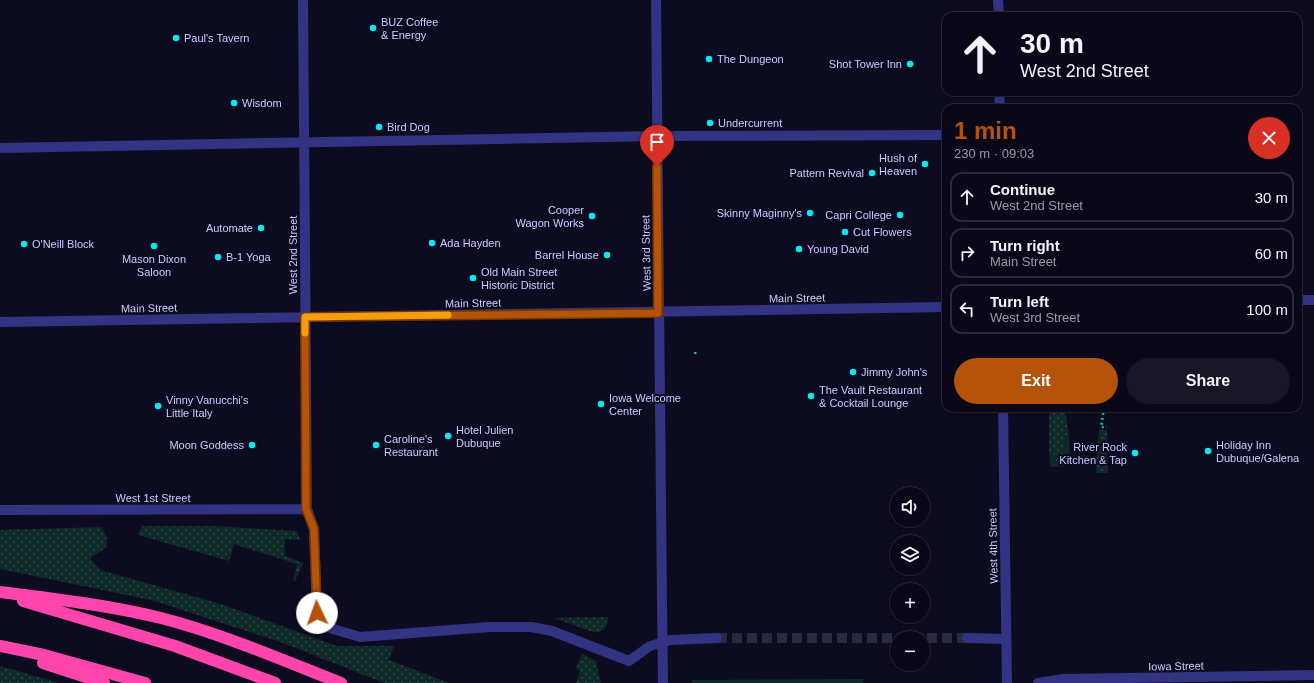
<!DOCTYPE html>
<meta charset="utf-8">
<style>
body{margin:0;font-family:Helvetica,sans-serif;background:#181625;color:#f1f3f6;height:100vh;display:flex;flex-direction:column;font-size:15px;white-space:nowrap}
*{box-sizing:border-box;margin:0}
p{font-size:13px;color:#999aa2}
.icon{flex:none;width:22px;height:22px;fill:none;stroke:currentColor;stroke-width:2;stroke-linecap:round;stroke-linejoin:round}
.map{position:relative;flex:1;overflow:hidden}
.sheet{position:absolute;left:942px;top:104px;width:360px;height:308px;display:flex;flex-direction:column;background:#0a0818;border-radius:12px;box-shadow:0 1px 3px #0004,0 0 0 1px #2a2937}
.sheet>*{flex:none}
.banner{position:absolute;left:942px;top:12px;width:360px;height:84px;border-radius:12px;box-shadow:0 1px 3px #0004,0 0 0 1px #2a2937;background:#0a0818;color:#f1f3f6;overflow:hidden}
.controls{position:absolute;left:890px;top:487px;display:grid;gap:8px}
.controls a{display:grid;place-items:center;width:40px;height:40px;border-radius:50%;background:#0a0818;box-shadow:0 1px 3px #0004,0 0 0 1px #2a2937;font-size:20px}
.pin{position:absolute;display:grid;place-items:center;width:34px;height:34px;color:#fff;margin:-41px -17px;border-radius:50% 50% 50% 0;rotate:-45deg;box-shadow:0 0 4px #0007}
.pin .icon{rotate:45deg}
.me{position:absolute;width:44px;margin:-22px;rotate:357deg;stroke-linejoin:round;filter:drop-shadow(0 0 3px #0008)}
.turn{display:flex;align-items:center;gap:14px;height:84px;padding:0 12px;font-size:18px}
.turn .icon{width:52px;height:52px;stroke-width:2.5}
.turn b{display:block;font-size:28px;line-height:34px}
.round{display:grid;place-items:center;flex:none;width:42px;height:42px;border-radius:21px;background:#181625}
.head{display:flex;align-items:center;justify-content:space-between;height:68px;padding:0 12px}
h1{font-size:24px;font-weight:700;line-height:30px;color:#b45309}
.primary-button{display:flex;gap:8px;margin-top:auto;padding:8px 12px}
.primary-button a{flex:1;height:46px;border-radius:24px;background:#b45309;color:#fff;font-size:16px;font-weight:700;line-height:46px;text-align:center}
.primary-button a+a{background:#181625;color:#f1f3f6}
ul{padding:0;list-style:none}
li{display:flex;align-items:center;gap:12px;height:50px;margin:0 8px 6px;padding:0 4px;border:2px solid #2a2937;border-radius:12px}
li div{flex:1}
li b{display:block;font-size:15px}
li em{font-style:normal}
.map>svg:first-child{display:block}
.grass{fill:url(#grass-dots)}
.green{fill:#0d2a27}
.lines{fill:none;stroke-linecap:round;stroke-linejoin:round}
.minor-tunnel{stroke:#2a2841;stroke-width:10;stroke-dasharray:10 5;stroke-linecap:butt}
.path{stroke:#24b9a6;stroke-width:2.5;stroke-dasharray:2 3;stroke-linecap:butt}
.minor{stroke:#323483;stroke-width:10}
.highway{stroke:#ff45ab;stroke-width:12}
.minor-bridge{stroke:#323483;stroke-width:10}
.route-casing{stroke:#753606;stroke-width:10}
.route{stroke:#b45309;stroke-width:7}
.slow{stroke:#f59e0b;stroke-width:7}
.poi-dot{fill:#00edf5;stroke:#0d0b20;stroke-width:1.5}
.labels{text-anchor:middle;stroke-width:4;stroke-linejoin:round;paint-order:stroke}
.poi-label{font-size:11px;fill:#cccaff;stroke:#0d0b20;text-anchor:start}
.street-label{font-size:11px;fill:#cccaff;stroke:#0d0b20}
</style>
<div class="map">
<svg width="1314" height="683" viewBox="0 0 1314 683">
<defs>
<pattern id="grass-dots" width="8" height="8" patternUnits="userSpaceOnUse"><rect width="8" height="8" fill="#0d2a27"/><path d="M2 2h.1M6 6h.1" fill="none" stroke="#2f4847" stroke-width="1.8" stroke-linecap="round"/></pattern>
</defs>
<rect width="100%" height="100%" fill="#0d0b20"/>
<!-- grass -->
<path class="grass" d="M1049,408h15l5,25 -3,5 -3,18 -3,2 -11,-6z
M1099,430h8l1,43h-12z
M142,526h71l83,5 5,9 -16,-1v17l18,7 -8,18h-2l4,-17 -63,-20 -5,17 -91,-26z
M102,527l5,12 -1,9 -16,10 10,12 121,34 116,42h57l-5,14 60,23h-65l-106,-42 -127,-41 -151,-31v-39z
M608,617c0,10 -5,16 -15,15l-39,-14z
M582,654l14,7 5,22h-25l4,-12 -4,-3z
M0,666l59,17h-59z"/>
<!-- green -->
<path class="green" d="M1069,433l1,33 -20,1 -1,-15 4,1 5,5 5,-2 3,-18z
M863,679v4h-171v-3z"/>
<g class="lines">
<!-- minor-tunnel -->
<path class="minor-tunnel" d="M717,638h250"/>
<!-- path -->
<path class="path" d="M695,354l1,-5
M1104,408l-3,19h6"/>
<!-- minor -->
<path class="minor" d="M303,0l4,509 7,20 3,84 4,10 12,6 27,8 130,-10h41l21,4 77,30 21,-15 21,-6 46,-2
M656,0l6,602
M998,0l1,16
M999,92l1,16
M0,148l657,-12 289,-1
M1298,300h16
M0,322l946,-15
M1003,408l4,275
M0,510l307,-1
M967,638l39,1
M1038,683l26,-4 250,-4"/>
<!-- highway -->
<path class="highway" d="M0,592c54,7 108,13 161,26 62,16 121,42 180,65
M23,601l152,45 100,37
M0,646l44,9 101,28
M43,663l61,20"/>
<!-- minor-bridge -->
<path class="minor-bridge" d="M662,602l1,81"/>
</g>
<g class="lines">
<!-- route casing -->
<g class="route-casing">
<path id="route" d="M317,613l-3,-84 -8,-20 -1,-192 353,-4 -1,-147"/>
</g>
<!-- route -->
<use href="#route" class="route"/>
<!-- slow -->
<path class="slow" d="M305,333v-16l143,-2"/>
</g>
<!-- markers -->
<g class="poi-dot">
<circle cx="373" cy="28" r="4"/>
<circle cx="176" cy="38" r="4"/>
<circle cx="709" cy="59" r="4"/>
<circle cx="910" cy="64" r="4"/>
<circle cx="234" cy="103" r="4"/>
<circle cx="710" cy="123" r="4"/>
<circle cx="379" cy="127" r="4"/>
<circle cx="925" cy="164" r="4"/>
<circle cx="872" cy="173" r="4"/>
<circle cx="810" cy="213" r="4"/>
<circle cx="900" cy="215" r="4"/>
<circle cx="592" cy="216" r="4"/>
<circle cx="261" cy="228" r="4"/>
<circle cx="845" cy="232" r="4"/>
<circle cx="432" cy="243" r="4"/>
<circle cx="24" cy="244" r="4"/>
<circle cx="154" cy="246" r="4"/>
<circle cx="799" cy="249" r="4"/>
<circle cx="607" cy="255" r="4"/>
<circle cx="218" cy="257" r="4"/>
<circle cx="473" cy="278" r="4"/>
<circle cx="853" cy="372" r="4"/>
<circle cx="811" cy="396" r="4"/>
<circle cx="601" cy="404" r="4"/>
<circle cx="158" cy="406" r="4"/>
<circle cx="448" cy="436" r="4"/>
<circle cx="252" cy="445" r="4"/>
<circle cx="376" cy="445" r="4"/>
<circle cx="1208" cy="451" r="4"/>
<circle cx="1135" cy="453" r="4"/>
</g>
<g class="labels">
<!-- poi labels -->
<g class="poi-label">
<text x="381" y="26">BUZ Coffee<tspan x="381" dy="13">&amp; Energy</tspan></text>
<text x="184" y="42">Paul's Tavern</text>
<text x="717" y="63">The Dungeon</text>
<text x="902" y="68" text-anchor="end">Shot Tower Inn</text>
<text x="242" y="107">Wisdom</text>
<text x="718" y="127">Undercurrent</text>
<text x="387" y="131">Bird Dog</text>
<text x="917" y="162" text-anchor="end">Hush of<tspan x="917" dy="13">Heaven</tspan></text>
<text x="864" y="177" text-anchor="end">Pattern Revival</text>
<text x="584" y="214" text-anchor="end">Cooper<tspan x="584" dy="13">Wagon Works</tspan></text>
<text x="802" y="217" text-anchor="end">Skinny Maginny's</text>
<text x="892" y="219" text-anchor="end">Capri College</text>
<text x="253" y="232" text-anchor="end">Automate</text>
<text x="853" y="236">Cut Flowers</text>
<text x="440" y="247">Ada Hayden</text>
<text x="32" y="248">O'Neill Block</text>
<text x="807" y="253">Young David</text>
<text x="599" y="259" text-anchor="end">Barrel House</text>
<text x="226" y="261">B-1 Yoga</text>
<text x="154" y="263" text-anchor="middle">Mason Dixon<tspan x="154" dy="13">Saloon</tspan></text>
<text x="481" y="276">Old Main Street<tspan x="481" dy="13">Historic District</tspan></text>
<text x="861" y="376">Jimmy John's</text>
<text x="819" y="394">The Vault Restaurant<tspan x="819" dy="13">&amp; Cocktail Lounge</tspan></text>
<text x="609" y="402">Iowa Welcome<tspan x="609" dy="13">Center</tspan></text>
<text x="166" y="404">Vinny Vanucchi's<tspan x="166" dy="13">Little Italy</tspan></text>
<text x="456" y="434">Hotel Julien<tspan x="456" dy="13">Dubuque</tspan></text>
<text x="384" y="443">Caroline's<tspan x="384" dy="13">Restaurant</tspan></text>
<text x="244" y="449" text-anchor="end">Moon Goddess</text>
<text x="1216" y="449">Holiday Inn<tspan x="1216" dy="13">Dubuque/Galena</tspan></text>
<text x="1127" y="451" text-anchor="end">River Rock<tspan x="1127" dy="13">Kitchen &amp; Tap</tspan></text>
</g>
<!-- street labels -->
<g class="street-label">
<text transform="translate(646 253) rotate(-91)" y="4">West 3rd Street</text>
<text transform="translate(293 255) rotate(-90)" y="4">West 2nd Street</text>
<text transform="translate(797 298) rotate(-1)" y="4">Main Street</text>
<text transform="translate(473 303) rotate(-1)" y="4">Main Street</text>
<text transform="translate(149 308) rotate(-1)" y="4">Main Street</text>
<text x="153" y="502">West 1st Street</text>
<text transform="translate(993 546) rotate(-91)" y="4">West 4th Street</text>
<text transform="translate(1176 666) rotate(-1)" y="4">Iowa Street</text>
</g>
</g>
</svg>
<div class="controls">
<a><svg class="icon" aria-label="sound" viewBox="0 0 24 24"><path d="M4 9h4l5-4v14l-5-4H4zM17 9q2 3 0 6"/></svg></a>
<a><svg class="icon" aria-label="layers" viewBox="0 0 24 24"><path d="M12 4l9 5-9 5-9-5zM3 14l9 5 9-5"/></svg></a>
<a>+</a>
<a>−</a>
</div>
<div class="pin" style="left:657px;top:166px;background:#d93025"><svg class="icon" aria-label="arrive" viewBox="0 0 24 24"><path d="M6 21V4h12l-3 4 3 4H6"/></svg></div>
<svg class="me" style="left:317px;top:613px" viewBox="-20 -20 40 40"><circle r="19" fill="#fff"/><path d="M0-13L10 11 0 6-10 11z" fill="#b45309"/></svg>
<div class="banner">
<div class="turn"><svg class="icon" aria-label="ahead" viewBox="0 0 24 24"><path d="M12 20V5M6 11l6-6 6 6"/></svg><div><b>30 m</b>West 2nd Street</div></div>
</div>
<section class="sheet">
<div class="head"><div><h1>1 min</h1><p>230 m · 09:03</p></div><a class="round" style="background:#d93025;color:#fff"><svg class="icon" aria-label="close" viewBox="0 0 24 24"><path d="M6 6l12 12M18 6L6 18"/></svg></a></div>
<ul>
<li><svg class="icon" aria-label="ahead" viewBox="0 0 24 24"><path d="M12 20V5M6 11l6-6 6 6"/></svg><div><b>Continue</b><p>West 2nd Street</p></div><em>30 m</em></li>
<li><svg class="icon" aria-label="right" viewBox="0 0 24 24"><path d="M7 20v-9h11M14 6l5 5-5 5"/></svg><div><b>Turn right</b><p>Main Street</p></div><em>60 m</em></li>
<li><svg class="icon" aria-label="left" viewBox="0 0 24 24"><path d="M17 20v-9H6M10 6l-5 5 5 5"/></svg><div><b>Turn left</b><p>West 3rd Street</p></div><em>100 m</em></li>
</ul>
<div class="primary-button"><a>Exit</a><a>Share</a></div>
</section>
</div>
